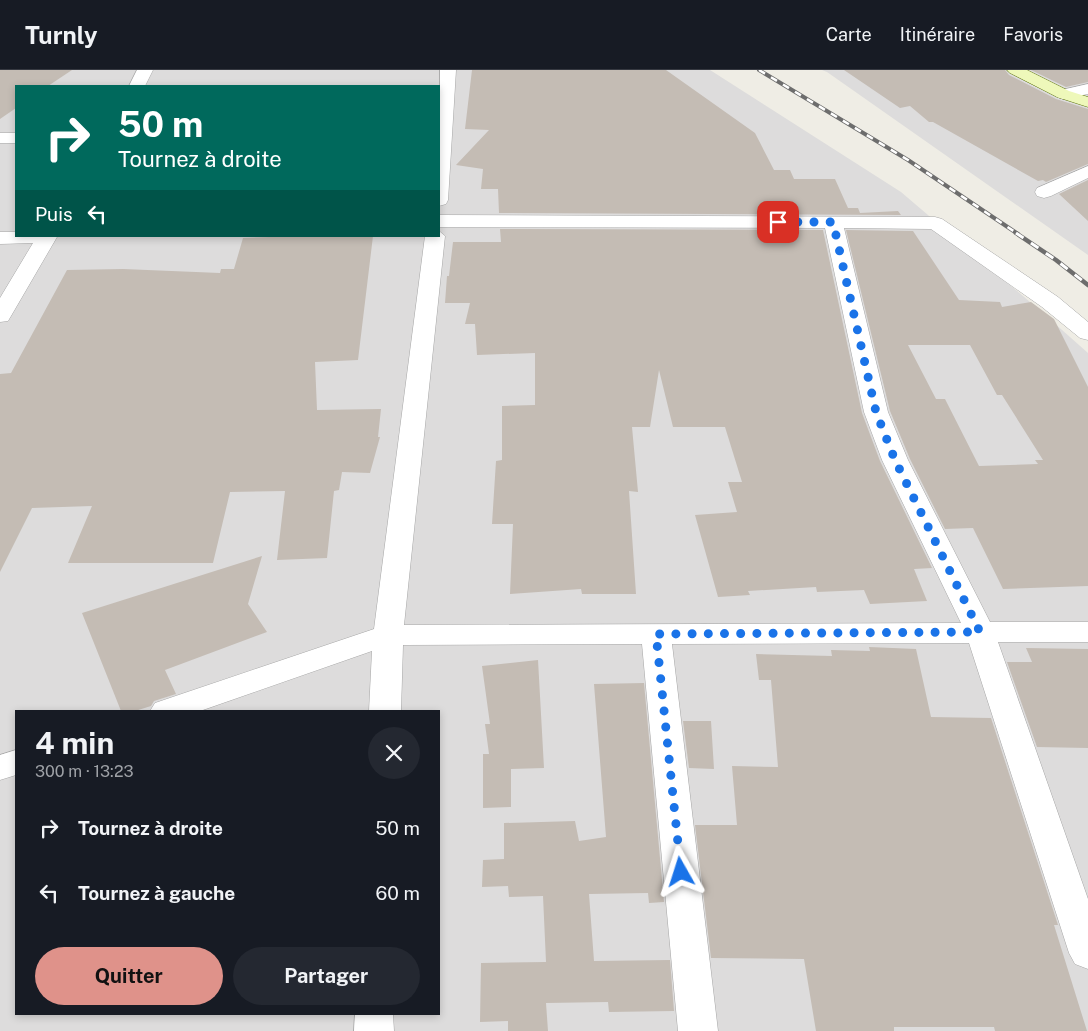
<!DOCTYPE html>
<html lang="fr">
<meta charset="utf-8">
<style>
body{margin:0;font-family:"Public Sans",sans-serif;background:#242831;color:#f1f3f6;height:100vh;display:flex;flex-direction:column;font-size:19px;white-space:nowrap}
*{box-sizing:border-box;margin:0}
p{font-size:16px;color:#9ea1a6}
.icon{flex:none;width:28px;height:28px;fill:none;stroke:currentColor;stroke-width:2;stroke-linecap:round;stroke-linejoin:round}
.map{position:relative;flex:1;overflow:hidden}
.panel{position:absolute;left:15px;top:640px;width:425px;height:305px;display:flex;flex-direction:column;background:#171b24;border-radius:0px;box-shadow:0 2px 8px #0003}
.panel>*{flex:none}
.guide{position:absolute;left:15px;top:15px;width:425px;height:152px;border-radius:0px;box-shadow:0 2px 8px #0003;background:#00695c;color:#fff;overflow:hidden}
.pin{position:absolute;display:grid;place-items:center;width:42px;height:42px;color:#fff;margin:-21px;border-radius:10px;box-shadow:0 2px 8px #0006}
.me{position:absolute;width:55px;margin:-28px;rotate:354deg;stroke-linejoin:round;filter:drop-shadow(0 0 4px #0008)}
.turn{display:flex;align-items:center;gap:18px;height:105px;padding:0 20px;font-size:22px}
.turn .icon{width:65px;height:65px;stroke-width:2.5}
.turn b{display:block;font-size:35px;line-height:42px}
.then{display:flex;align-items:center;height:48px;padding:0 20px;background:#0003;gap:10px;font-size:19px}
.round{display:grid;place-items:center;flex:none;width:52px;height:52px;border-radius:26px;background:#242831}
.head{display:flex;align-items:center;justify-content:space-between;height:85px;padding:0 20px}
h1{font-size:30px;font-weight:700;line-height:38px}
.action{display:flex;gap:10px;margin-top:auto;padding:10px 20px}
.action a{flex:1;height:58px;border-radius:30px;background:#df928a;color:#111;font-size:20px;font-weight:700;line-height:58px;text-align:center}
.action a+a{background:#242831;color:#f1f3f6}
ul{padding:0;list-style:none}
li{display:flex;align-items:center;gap:15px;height:65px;padding:0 20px}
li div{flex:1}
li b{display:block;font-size:19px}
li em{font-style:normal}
header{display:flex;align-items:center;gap:30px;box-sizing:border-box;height:70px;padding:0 25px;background:#171b24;border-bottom:1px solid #363941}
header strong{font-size:24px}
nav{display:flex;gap:28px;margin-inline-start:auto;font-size:18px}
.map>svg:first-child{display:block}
.residential{fill:#dddcdc;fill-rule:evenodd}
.building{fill:#c4bcb4;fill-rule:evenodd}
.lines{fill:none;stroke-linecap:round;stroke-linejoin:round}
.street-casing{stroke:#a6a6a6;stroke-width:1}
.secondary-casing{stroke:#5b7308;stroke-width:1}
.street{fill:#fff;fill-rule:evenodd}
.secondary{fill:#eef8ba;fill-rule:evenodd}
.rail-far1-casing{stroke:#6d6d6d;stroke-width:4}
.rail-casing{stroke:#6d6d6d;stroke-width:4.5}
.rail-far1{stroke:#fff;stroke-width:2.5;stroke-dasharray:7;stroke-linecap:butt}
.rail{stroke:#fff;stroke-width:3;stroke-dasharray:9;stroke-linecap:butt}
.route{stroke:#1a73e8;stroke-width:9;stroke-dasharray:0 16.2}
</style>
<header>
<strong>Turnly</strong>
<nav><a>Carte</a><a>Itinéraire</a><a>Favoris</a></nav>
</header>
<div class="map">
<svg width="1088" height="961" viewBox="0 0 1088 961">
<rect width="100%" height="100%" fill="#efede5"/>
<!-- residential -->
<path class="residential" d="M0,0h710l191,122 143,122 44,39v678h-1088zM16,16h423v150h-423zM16,641h423v303h-423z
M822,0h266v185l-261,-183z"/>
<!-- building -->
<path class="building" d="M0,0h72l-24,16h-32v22l-16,11z
M472,0h194l89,63 19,37h16l4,9h41l13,29h10l2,5 38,-2 3,4 -402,-2 -1,-24h-17l2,-20 -27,-4 33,-35 -24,-1z
M844,0h161l4,5 47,24 32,10v55l-42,18 -3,-2 -5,1 -105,-59h-4l-19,-16 -10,2z
M1031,0h57v12l-22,5z
M1088,110v41l-29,-27z
M500,159l323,1 39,183 18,48 52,107 -18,1 13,32 -57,3 -6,-14 -47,2 -1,-5 -68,4 2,4 -32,2 -23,-82 42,-3 -9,-30h14l-17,-55h-52l-14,-57 -9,57h-18l6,65 -9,-1 7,103h-54l-1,-5 -71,5 3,-70h-21l4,-63 6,-1v-54l33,-1v-52l-58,2 -2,-31h-10l5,-21h-25l2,-27h2l4,-34h48z
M846,160l67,1 46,69 41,2 2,5 29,-5 23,17 34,68v199l-85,3 -30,-61 -28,1 -35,-70 -20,-48zM908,275h62l27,50h5l41,65h-8l3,4 -59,2 -34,-67h-9z
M300,166h73l-15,124 -43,2 2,48 64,-1 -3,28h2l-10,36 -28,-1 -3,18 -5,1 -7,67 -50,2 8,-69 -55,1 -17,71h-145l24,-57 -60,2 -32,64v-198l11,-1 56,-103 56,-1 97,4 1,-4h13l9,-31z
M262,486l-14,48 19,28 -102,38 11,24 -22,7 -3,5 -16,5h-14l-39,-98z
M869,577l47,2 15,68 60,1 67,207h-4l33,106h-92l-1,-4h-100v4h-78l-12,-72 -93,-1 -16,-133h42l-5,-59 46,1 -7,-87h-12l-3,-26 76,2 -1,-6 39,1z
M1026,578l62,1v99l-51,-1 -30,-85h25z
M538,590l6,108 -33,1v38l-28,1v-54h6l-4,-30h5l-8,-58z
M644,613l20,219 -15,1 -1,-10 -59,1 5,67 76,-1 4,51 -65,1 -1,-10 -62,1 2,28h-40v-10l-28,1 1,-59 65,-1 -3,-66 -34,1 -1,-11 -26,1 1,-27 21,-1v-36l71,-2 4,20 27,-4 -12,-153z
M683,651h28l3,48 -25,-1z"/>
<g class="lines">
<!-- street casing -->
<g class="street-casing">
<path id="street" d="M137,0h16l-8,16h-16z
M440,0h16l-8,130 -2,4 -7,2z
M1088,14v10l-25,5 -6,-2 -2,-3 2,-3z
M0,63h16v10h-16z
M1088,96v12l-37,18 -7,2 -7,-2 -2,-4 2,-4z
M439,145l496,2 7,2 116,78 30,25v18l-8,-2 -38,-31 -111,-78 -87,-1 44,184 20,48 82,162h98v20h-90l90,257v70l-13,-5 -6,-11 -100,-310 -297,1 46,387h-40l-36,-387 -239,1 -2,66h-32l3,-60 -172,60h-50l5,-8 219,-74 51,-393h14v-5l6,5 -41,389 557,-2 -79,-163 -18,-48 -39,-184 -386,-1z
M0,162h16v4l41,1 -46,79 -3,5 -8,1v-24l33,-55 -33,1z
M16,680v25l-16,5v-25z
M355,944h38l1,17h-40z"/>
</g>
<!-- secondary casing -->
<g class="secondary-casing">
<path id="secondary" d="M1007,0h20l42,21 19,6v10l-31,-10 -47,-24z"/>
</g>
<!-- street -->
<use href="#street" class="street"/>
<!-- secondary -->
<use href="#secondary" class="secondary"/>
<!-- rail-far1 casing -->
<g class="rail-far1-casing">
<path id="rail-far1" d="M759,0l149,90 110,74"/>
</g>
<!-- rail casing -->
<g class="rail-casing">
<path id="rail" d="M1016,163l40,27 32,25"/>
</g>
<!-- rail-far1 -->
<use href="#rail-far1" class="rail-far1"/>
<!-- rail -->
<use href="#rail" class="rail"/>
</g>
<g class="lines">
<!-- route -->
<path class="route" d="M681,802l-25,-238 324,-2 -85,-172 -19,-48 -43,-190h-55"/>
</g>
</svg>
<div class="pin" style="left:778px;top:152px;background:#d93025"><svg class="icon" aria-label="arrive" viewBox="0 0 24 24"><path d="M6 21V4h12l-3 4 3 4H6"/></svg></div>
<svg class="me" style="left:681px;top:802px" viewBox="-20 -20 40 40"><path d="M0-17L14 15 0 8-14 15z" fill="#1a73e8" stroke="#fff" stroke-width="4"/></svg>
<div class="guide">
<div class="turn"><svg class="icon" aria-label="right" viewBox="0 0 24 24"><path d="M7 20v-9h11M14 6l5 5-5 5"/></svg><div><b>50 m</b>Tournez à droite</div></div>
<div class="then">Puis<svg class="icon" aria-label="left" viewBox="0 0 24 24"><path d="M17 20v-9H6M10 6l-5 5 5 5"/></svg></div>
</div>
<section class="panel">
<div class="head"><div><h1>4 min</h1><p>300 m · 13:23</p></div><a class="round"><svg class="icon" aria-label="close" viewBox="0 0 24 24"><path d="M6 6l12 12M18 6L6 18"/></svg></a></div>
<ul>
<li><svg class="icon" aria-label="right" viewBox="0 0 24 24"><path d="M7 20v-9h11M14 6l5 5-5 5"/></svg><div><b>Tournez à droite</b></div><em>50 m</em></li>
<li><svg class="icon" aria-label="left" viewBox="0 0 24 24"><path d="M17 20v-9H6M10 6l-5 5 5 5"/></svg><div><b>Tournez à gauche</b></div><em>60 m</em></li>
</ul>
<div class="action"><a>Quitter</a><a>Partager</a></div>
</section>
</div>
